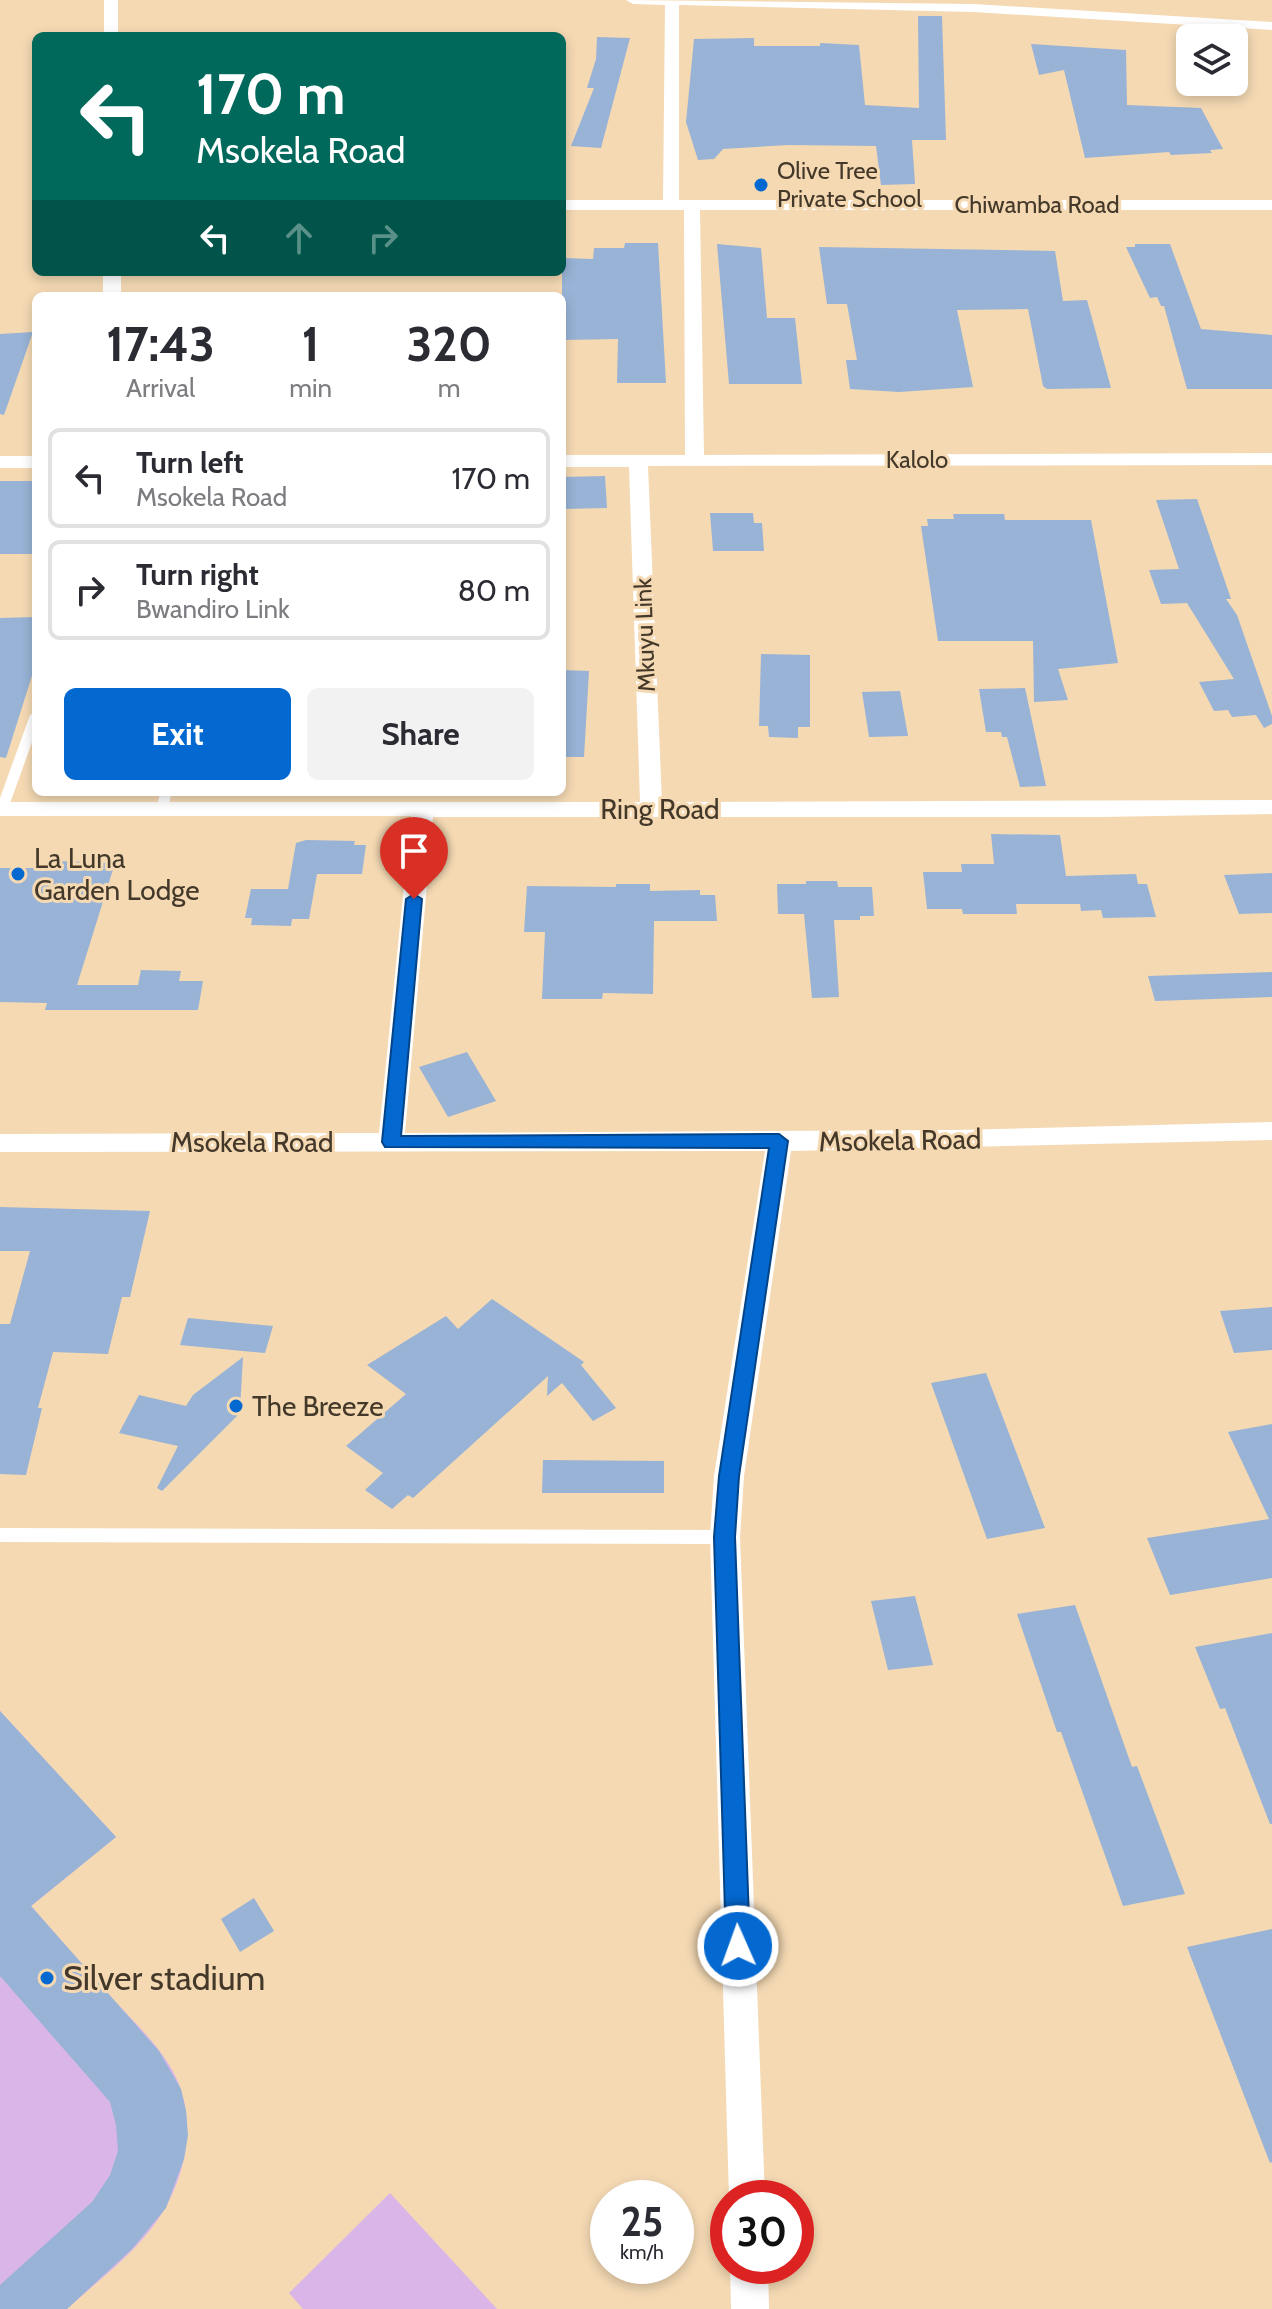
<!DOCTYPE html>
<style>
body{margin:0;font-family:Cabin,sans-serif;background:#f2f2f3;color:#2b2b33;height:100vh;display:flex;flex-direction:column;font-size:30px;white-space:nowrap}
*{box-sizing:border-box;margin:0}
p{font-size:26px;color:#7c7c81}
.icon{flex:none;width:44px;height:44px;fill:none;stroke:currentColor;stroke-width:2;stroke-linecap:round;stroke-linejoin:round}
.map{position:relative;flex:1;overflow:hidden}
.drawer{position:absolute;left:32px;top:292px;width:534px;height:504px;display:flex;flex-direction:column;background:#fff;border-radius:12px;box-shadow:0 4px 12px #0003}
.drawer>*{flex:none}
.banner{position:absolute;left:32px;top:32px;width:534px;height:244px;border-radius:12px;box-shadow:0 4px 12px #0003;background:#00695c;color:#fff;overflow:hidden}
.tools{position:absolute;left:1176px;top:24px;display:grid;gap:16px}
.tools a{display:grid;place-items:center;width:72px;height:72px;border-radius:12px;background:#fff;box-shadow:0 4px 12px #0003;font-size:40px}
.speed{position:absolute;left:590px;top:2180px;display:flex;gap:16px;font-size:40px;font-weight:700;text-align:center}
.speed>*{display:grid;place-content:center;width:104px;height:104px;border-radius:50%;background:#fff;box-shadow:0 4px 12px #0003;line-height:1}
.speed small{font-size:20px;font-weight:400}
.speed .limit{border:12px solid #d22;background:#fff;color:#111}
.pin{position:absolute;display:grid;place-items:center;width:68px;height:68px;color:#fff;margin:-82px -34px;border-radius:50% 50% 50% 0;rotate:-45deg;box-shadow:0 0 8px #0007}
.pin .icon{rotate:45deg}
.me{position:absolute;width:88px;margin:-44px;rotate:358deg;stroke-linejoin:round;filter:drop-shadow(0 0 6px #0008)}
.turn{display:flex;align-items:center;gap:28px;height:168px;padding:0 32px;font-size:36px}
.turn .icon{width:104px;height:104px;stroke-width:2.5}
.turn b{display:block;font-size:56px;line-height:68px}
.lanes{display:flex;align-items:center;height:76px;padding:0 32px;background:#0003;justify-content:center;gap:40px;direction:ltr}
.lanes .off{opacity:.35}
.eta{display:flex;justify-content:space-evenly;align-items:center;height:136px;text-align:center}
.eta b{font-size:48px;font-weight:800;line-height:56px}
.primary-button{display:flex;gap:16px;margin-top:auto;padding:16px 32px}
.primary-button a{flex:1;height:92px;border-radius:12px;background:#0368d0;color:#fff;font-size:32px;font-weight:800;line-height:92px;text-align:center}
.primary-button a+a{background:#f2f2f3;color:#2b2b33}
ul{padding:0;list-style:none}
li{display:flex;align-items:center;gap:24px;height:100px;margin:0 16px 12px;padding:0 16px;border:4px solid #e1e1e2;border-radius:12px}
li div{flex:1}
li b{display:block;font-size:30px}
li em{font-style:normal}
.map>svg:first-child{display:block}
.green{fill:#dab6e8}
.building{fill:#98b3d6}
.lines{fill:none;stroke-linecap:round;stroke-linejoin:round}
.service{fill:#fff;fill-rule:evenodd}
.minor{fill:#fff;fill-rule:evenodd}
.route{fill:#0368d0;stroke:#024487;stroke-width:2}
.poi-dot{fill:#0368d0;stroke:#f4d9b3;stroke-width:3}
.labels{text-anchor:middle;stroke-width:6;stroke-linejoin:round;paint-order:stroke}
.far-poi-label{font-size:24px;fill:#433829;stroke:#f4d9b3;text-anchor:start}
.far-street-label{font-size:24px;fill:#433829;stroke:#f4d9b3}
.street-label{font-size:28px;fill:#433829;stroke:#f4d9b3}
.poi-label{font-size:28px;fill:#433829;stroke:#f4d9b3;text-anchor:start}
.near-poi-label{font-size:34px;fill:#433829;stroke:#f4d9b3;text-anchor:start}
</style>
<div class="map">
<svg width="1272" height="2309" viewBox="0 0 1272 2309">
<rect width="100%" height="100%" fill="#f4d9b3"/>
<!-- green -->
<path class="green" d="M0,1711l116,126 -85,69c27,31 54,61 81,92 20,22 44,44 59,70 30,50 15,117 -20,161 -23,30 -56,54 -84,80h-67z
M390,2193l107,116h-194l-14,-16z"/>
<!-- building -->
<path class="building" d="M918,16h24l4,124h-34l3,44 -34,1 -5,-39 -88,-1 -65,4 -9,10 -16,1 -12,-38 8,-83 60,-1v8h66v-3l39,2 6,60 54,3z
M597,37l33,1 -29,110 -30,-2 23,-58h-7l9,-29z
M1031,44l95,6 1,55 74,3 22,41 -13,1 2,3 -41,2 -2,-3 -84,6 -21,-88 -25,5z
M625,243h33l8,140h-49l1,-44 -56,1v-82l31,1 1,-11h30z
M717,244l44,4 6,70h28l7,66h-73z
M1135,244h35l31,85 71,6v54h-85l-23,-83h-3l-4,-9 -7,1 -24,-51h9z
M819,247l236,4 8,50 24,-1 24,88 -64,1 -4,-3 -15,-77 -71,1 16,77 -74,5 -49,-3 -4,-29h11l-10,-56h-20z
M33,332l-29,83 -4,-1v-80z
M605,476l2,32 -45,1v-32z
M0,481h36v73h-36z
M1197,499l34,100h-5l11,16 35,101v8l-8,4 -8,-13 -24,2 -4,-7 -14,1 -15,-29 35,-3 -47,-76 -26,1 -12,-34 30,-1 -23,-69z
M710,513h43l1,10h8l2,28h-51z
M953,514h51l1,6h86l27,143 -60,6 10,31 -34,2 -1,-61h-95l-17,-115h7l-1,-7h27z
M36,617v46l-30,95 -6,-1v-139z
M761,654l49,1v72h-12v11l-29,-1 -1,-11h-9z
M562,670l27,1 -5,86h-22z
M1025,688l21,98 -26,1 -13,-50h-5l-1,-5h-15l-7,-43z
M900,691l8,45 -39,1 -7,-45z
M991,834l69,1 6,41 70,-2 2,10h9l9,33 -53,1 -2,-8 -20,1 -1,-7h-64l1,10h-54l-1,-5h-35l-4,-37h39l-1,-8h33z
M306,840l49,1 -1,4h12l-4,29h-45l-8,45h-17l-1,7 -40,-1 1,-7h-7l6,-29h37l8,-46z
M57,861l58,2 -38,122h61l3,-15 40,1 -2,10h24l-5,29h-153l2,-7 -47,-1v-134h55z
M1272,873v40l-33,1 -15,-39z
M806,881h31l1,6h34l2,29h-14v4h-26l5,77 -27,1 -8,-84h-26l-1,-30h29z
M616,884h34v7l50,-1v5h15l2,26h-63l-1,73 -50,-1 -1,6h-60l3,-67h-21l3,-46 89,1z
M1272,972v25l-117,4 -7,-25z
M467,1052l29,49 -48,16 -29,-50z
M0,1207l150,4 -20,86h-8l-14,57 -55,-2 -15,56h4l-16,67 -26,-1v-150h10l20,-73h-30z
M492,1299l92,63 -3,3 35,43 -23,13 -31,-38 -15,13 1,-20 -135,122 -5,-3 -16,14 -27,-19 18,-17 -37,-27 60,-52 -39,-29 79,-49 12,13z
M1272,1307v43l-38,3 -14,-42z
M188,1318l85,8 -8,27 -85,-8z
M243,1357l-3,52 -3,7 -75,75 -5,-3 21,-42 -59,-13 20,-38 47,11 7,-11z
M986,1373l59,155 -58,11 -56,-156z
M1272,1424v154l-102,17 -23,-57 122,-19 -41,-87z
M543,1460l121,1v32h-122z
M915,1596l18,69 -45,5 -17,-69z
M1075,1605l57,162 5,-1 48,128 -62,12 -62,-174h-4l-40,-118z
M1272,1633v191h-2l-45,-116 -5,1 -25,-62z
M0,1711l116,126 -85,69 128,145 22,38 5,22 2,24 -4,24 -18,49 -34,41 -65,60h-67v-24l92,-83 18,-27 8,-24 -2,-26 -6,-23 -110,-126z
M254,1898l20,33 -34,21 -19,-33z
M1272,1929v233l-2,1 -83,-216z"/>
<g class="lines">
<!-- service -->
<path class="service" d="M36,711v20l-28,78 -2,3h-6v-14l30,-83z
M160,792h12l-5,19h-8l-2,-3z
M0,1528l725,2 6,2 2,5 -2,5 -6,2 -725,-2z"/>
<!-- minor -->
<path class="minor" d="M104,0h14v36h-14z
M626,0l347,4 299,18v8l-299,-18 -294,-7v195h593v10h-572l4,245 568,-2v12l-624,1 14,336 610,-2v14l-171,3h-668l-28,316 549,-3 318,-8v18l-481,11 -47,325 -4,61 25,661h-36l-19,-661 4,-61 51,-325 -765,1v-18l379,-1 32,-317h-411v-14h640l-11,-335h-67v-12h123l-1,-245h-122v-10h101l2,-195 -32,-1z
M103,272h18v24h-18z
M0,456h36v12h-36z
M730,2266h38l1,43h-38z"/>
</g>
<!-- route -->
<path class="route" d="M414,894l8,5 -21,237 378,-2 9,7 -49,335 -4,61 15,409 -3,8 -9,3 -8,-3 -4,-8 -12,-409 5,-61 50,-328 -384,-1 -3,-5 24,-243z"/>
<!-- markers -->
<g class="poi-dot">
<circle cx="761" cy="185" r="8"/>
<circle cx="18" cy="874" r="8"/>
<circle cx="236" cy="1406" r="8"/>
<circle cx="47" cy="1978" r="8"/>
</g>
<g class="labels">
<!-- far-poi labels -->
<g class="far-poi-label">
<text x="777" y="179">Olive Tree<tspan x="777" dy="28">Private School</tspan></text>
</g>
<!-- far-street labels -->
<g class="far-street-label">
<text x="1037" y="213">Chiwamba Road</text>
<text x="917" y="468">Kalolo</text>
<text transform="translate(645 635) rotate(-92)" y="8">Mkuyu Link</text>
</g>
<!-- street labels -->
<g class="street-label">
<text x="660" y="819">Ring Road</text>
<text transform="translate(900 1140) rotate(-1)" y="10">Msokela Road</text>
<text x="252" y="1152">Msokela Road</text>
</g>
<!-- poi labels -->
<g class="poi-label">
<text x="34" y="868">La Luna<tspan x="34" dy="32">Garden Lodge</tspan></text>
<text x="252" y="1416">The Breeze</text>
</g>
<!-- near-poi labels -->
<g class="near-poi-label">
<text x="63" y="1990">Silver stadium</text>
</g>
</g>
</svg>
<div class="tools">
<a><svg class="icon" aria-label="layers" viewBox="0 0 24 24"><path d="M12 4l9 5-9 5-9-5zM3 14l9 5 9-5"/></svg></a>
</div>
<div class="speed"><div>25<small>km/h</small></div><div class="limit">30</div></div>
<div class="pin" style="left:414px;top:899px;background:#d93025"><svg class="icon" aria-label="arrive" viewBox="0 0 24 24"><path d="M6 21V4h12l-3 4 3 4H6"/></svg></div>
<svg class="me" style="left:738px;top:1946px" viewBox="-20 -20 40 40"><circle r="17" fill="#0368d0" stroke="#fff" stroke-width="3"/><path d="M0-11L8 9 0 5-8 9z" fill="#fff"/></svg>
<div class="banner">
<div class="turn"><svg class="icon" aria-label="left" viewBox="0 0 24 24"><path d="M17 20v-9H6M10 6l-5 5 5 5"/></svg><div><b>170 m</b>Msokela Road</div></div>
<div class="lanes"><svg class="icon" aria-label="left" viewBox="0 0 24 24"><path d="M17 20v-9H6M10 6l-5 5 5 5"/></svg><svg class="icon off" aria-label="ahead" viewBox="0 0 24 24"><path d="M12 20V5M6 11l6-6 6 6"/></svg><svg class="icon off" aria-label="right" viewBox="0 0 24 24"><path d="M7 20v-9h11M14 6l5 5-5 5"/></svg></div>
</div>
<section class="drawer">
<div class="eta">
<div><b>17:43</b><p>Arrival</p></div>
<div><b>1</b><p>min</p></div>
<div><b>320</b><p>m</p></div>
</div>
<ul>
<li><svg class="icon" aria-label="left" viewBox="0 0 24 24"><path d="M17 20v-9H6M10 6l-5 5 5 5"/></svg><div><b>Turn left</b><p>Msokela Road</p></div><em>170 m</em></li>
<li><svg class="icon" aria-label="right" viewBox="0 0 24 24"><path d="M7 20v-9h11M14 6l5 5-5 5"/></svg><div><b>Turn right</b><p>Bwandiro Link</p></div><em>80 m</em></li>
</ul>
<div class="primary-button"><a>Exit</a><a>Share</a></div>
</section>
</div>
